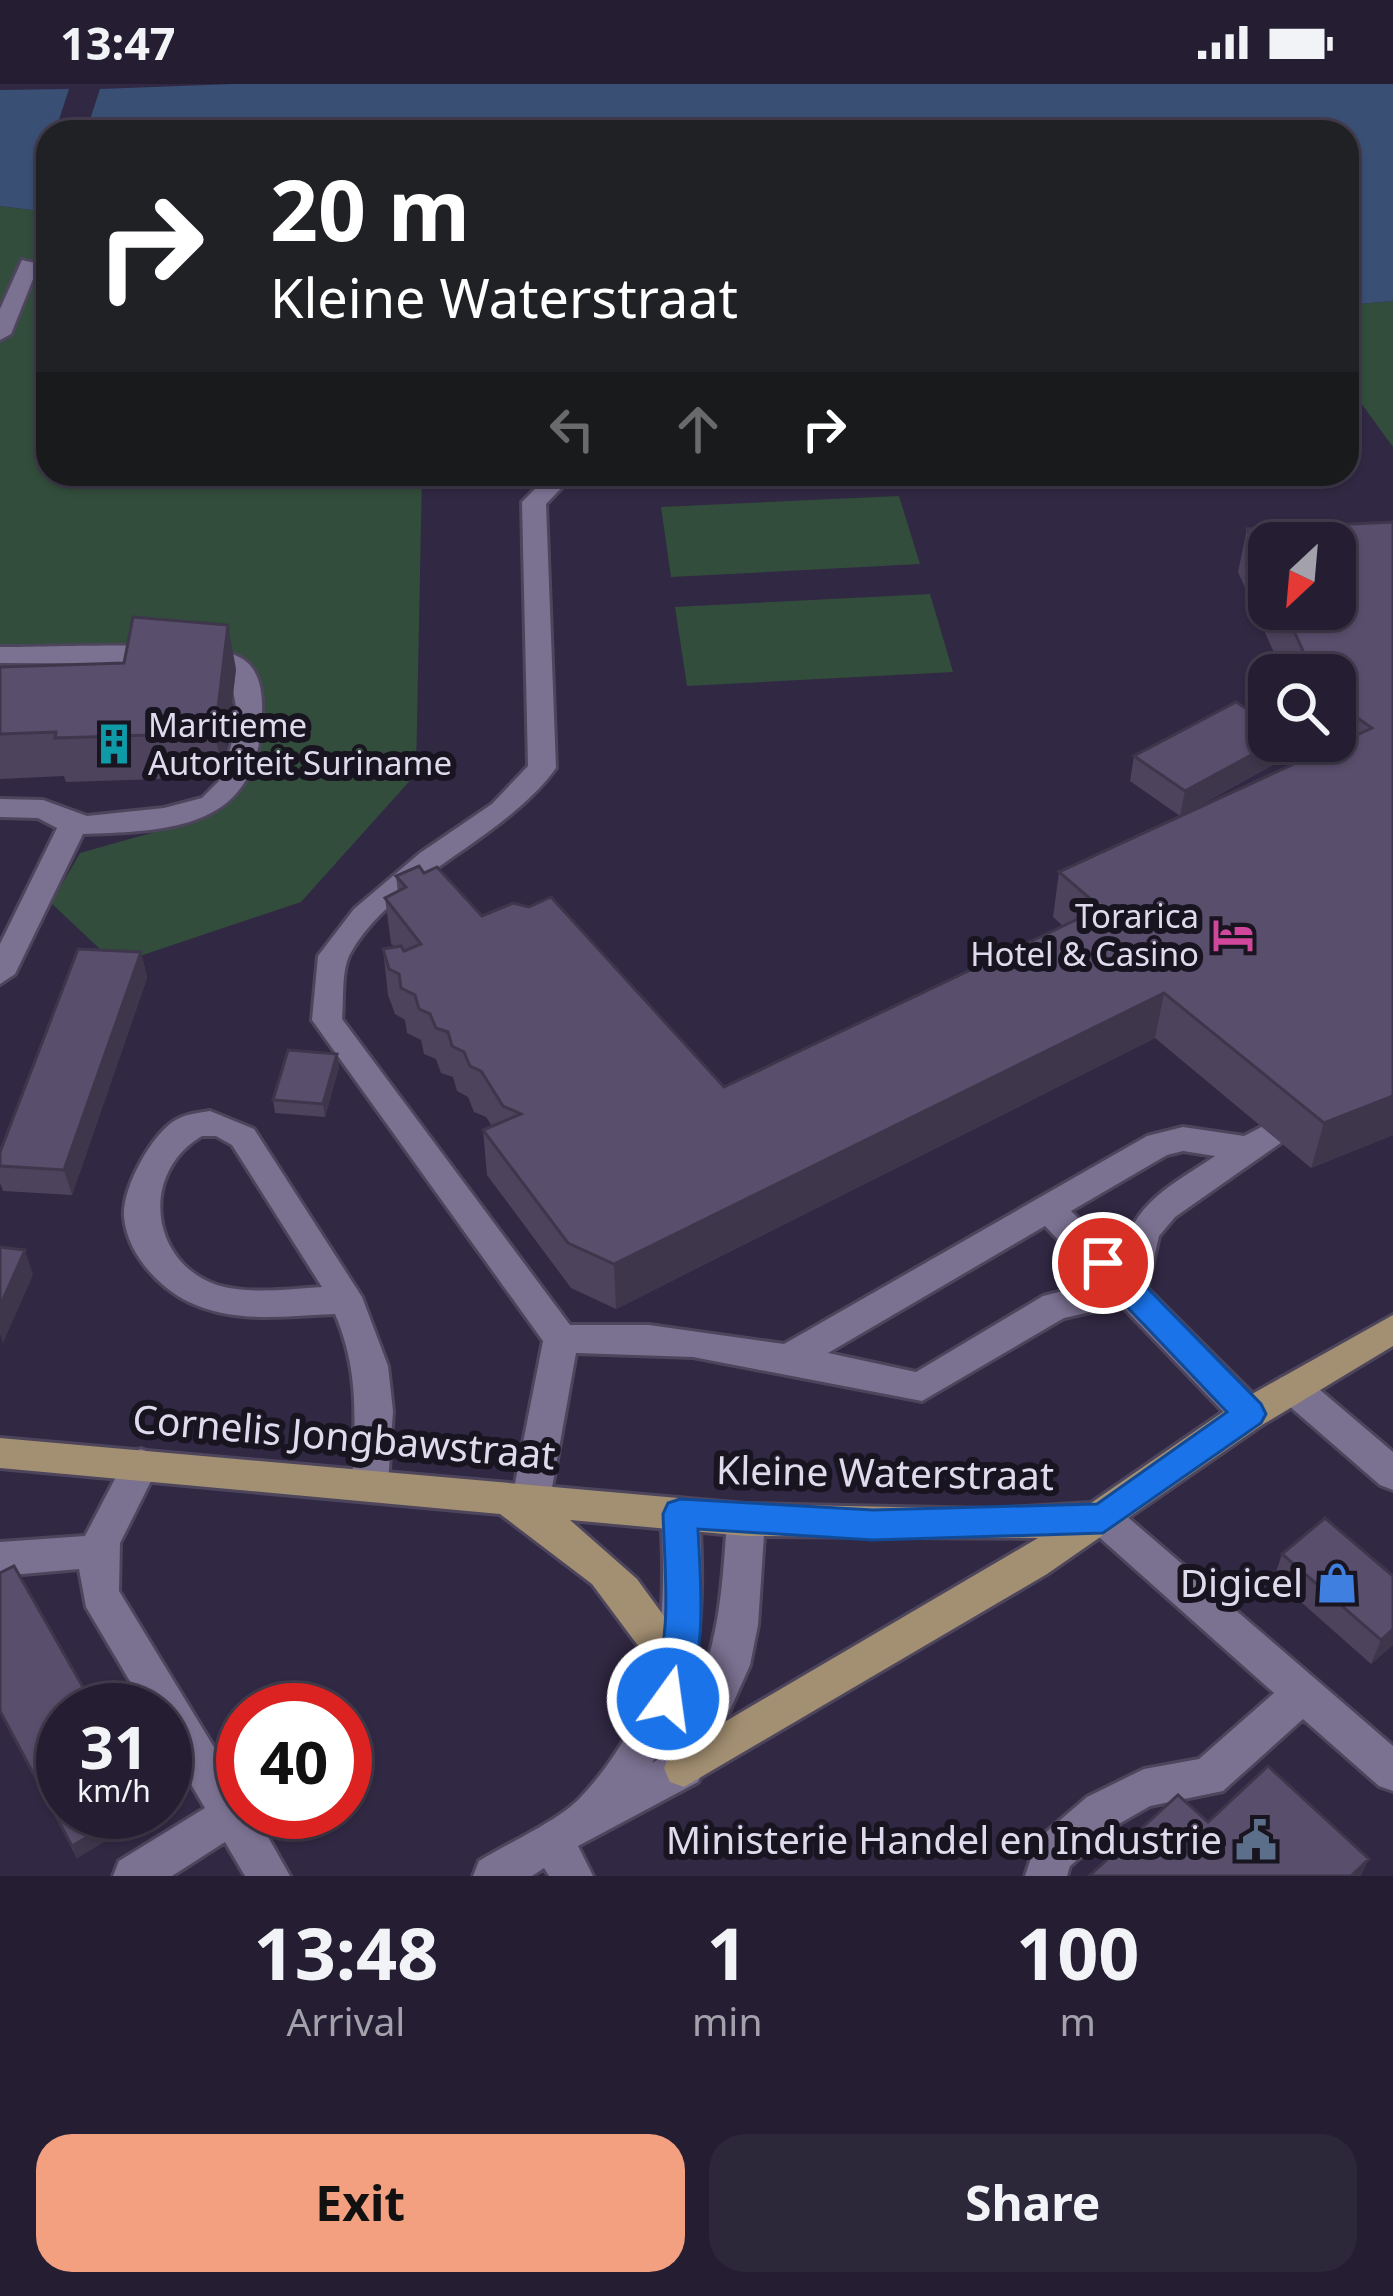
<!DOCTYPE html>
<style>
body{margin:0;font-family:"Noto Sans",sans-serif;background:#2d273a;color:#f1f3f6;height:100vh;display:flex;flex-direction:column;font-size:45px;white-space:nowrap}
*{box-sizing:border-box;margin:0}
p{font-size:39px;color:#a3a2ac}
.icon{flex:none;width:66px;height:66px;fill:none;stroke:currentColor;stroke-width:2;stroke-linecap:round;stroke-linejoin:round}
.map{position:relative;height:1792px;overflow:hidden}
.side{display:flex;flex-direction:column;background:#251e32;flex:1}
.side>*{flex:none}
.guide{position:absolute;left:36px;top:36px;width:1323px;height:366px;border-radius:36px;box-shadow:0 3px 9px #0004,0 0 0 3px #423c4d;background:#202124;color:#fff;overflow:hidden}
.needle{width:78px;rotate:206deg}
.tools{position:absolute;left:1248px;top:438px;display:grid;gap:24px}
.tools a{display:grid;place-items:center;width:108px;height:108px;border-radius:24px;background:#251e32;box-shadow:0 3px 9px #0004,0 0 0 3px #423c4d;font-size:60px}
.speed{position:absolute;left:36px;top:1599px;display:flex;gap:24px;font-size:60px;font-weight:700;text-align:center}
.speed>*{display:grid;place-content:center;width:156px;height:156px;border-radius:50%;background:#251e32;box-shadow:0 3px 9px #0004,0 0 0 3px #423c4d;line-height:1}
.speed small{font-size:30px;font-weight:400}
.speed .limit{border:18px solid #d22;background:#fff;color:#111}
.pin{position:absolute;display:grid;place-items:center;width:102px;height:102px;color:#fff;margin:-51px;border:6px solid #fff;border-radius:50%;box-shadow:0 3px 12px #0007}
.me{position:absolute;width:132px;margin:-66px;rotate:14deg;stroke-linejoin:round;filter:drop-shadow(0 0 9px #0008)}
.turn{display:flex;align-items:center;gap:42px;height:252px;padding:0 36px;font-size:54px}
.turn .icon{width:156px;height:156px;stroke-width:2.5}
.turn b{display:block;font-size:84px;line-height:102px}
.lanes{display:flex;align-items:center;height:114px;padding:0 36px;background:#0003;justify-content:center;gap:60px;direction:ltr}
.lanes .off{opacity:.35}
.eta{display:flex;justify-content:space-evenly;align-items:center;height:204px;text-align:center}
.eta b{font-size:72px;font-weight:700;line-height:84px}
.button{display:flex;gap:24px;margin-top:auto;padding:24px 36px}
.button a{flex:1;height:138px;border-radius:36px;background:#f2a080;color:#111;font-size:48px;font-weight:700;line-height:138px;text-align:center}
.button a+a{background:#2d273a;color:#f1f3f6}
.status{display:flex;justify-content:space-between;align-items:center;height:84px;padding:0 60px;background:#251e32;direction:ltr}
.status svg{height:33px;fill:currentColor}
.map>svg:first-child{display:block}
.green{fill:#324d3b}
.water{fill:#3a4f74}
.pier{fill:#312843}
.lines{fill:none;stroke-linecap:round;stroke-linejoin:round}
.minor-casing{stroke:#4d455c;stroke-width:6}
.major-casing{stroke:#4d455c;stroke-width:6}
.minor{fill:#7b7191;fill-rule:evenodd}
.major{fill:#a38f72;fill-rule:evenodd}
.wall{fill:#4d435d;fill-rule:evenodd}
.shaded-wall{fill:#3e374c}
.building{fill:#594e6c;stroke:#3e374c;stroke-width:3}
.route{fill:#1a73e8;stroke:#114b97;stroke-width:3}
.labels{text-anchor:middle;stroke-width:12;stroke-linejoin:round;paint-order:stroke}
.poi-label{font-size:33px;fill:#dfdaec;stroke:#181420;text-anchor:start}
.near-street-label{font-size:39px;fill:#dfdaec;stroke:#181420}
.near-poi-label{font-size:39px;fill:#dfdaec;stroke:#181420;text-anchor:end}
</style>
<div class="status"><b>13:47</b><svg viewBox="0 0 49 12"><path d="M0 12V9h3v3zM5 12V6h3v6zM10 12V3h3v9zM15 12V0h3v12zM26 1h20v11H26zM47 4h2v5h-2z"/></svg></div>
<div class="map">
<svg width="1393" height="1792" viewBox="0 0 1393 1792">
<rect width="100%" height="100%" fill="#312843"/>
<!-- green -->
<path class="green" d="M0,122l48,6v262h374l-6,300 -115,128 -185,62 -65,-61 29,-50 78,-22 85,-48 20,-83 -50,-34 -213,-7z
M1393,217v146l-32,-44 -14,1v-99z
M899,412l21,68 -249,13 -10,-70z
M930,510l23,78 -266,14 -12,-79z"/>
<!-- water -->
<path class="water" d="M0,0h1393v217l-46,4v-173h-1299v80l-48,-6z"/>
<!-- pier -->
<path class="pier" d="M0,0h233l-133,5 -14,43h-31l14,-43 -69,1z"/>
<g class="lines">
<!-- minor casing -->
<g class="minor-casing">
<path id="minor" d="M22,176l17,4 -28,70 -11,6v-31z
M550,390h25l-29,30 10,264c-53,73 -164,110 -206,186 -9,17 -6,46 -8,65l228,306h79l135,19 363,-208 36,-9 61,9 27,-14 11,4 5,8 -5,8 -107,75 -16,19 -12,52 115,115 5,11 -5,11 -13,4 -13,-4 -115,-120 -57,13 -142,83 -229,-44 -117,-4 -26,146 -6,11 -13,5 -13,-5 -6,-11 31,-158 -231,-321 6,-64 36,-47 66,-56 72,-49 36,-38 -6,-264zM1183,1067l32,5c-46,31 -82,46 -95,104l-49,-49 96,-56zM1045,1142l54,56 -56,14 -127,76 -88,-19z
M0,563c47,1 206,-8 239,10 21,10 24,36 23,57 -3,114 -87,117 -179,120l-68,140 -15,10v-40l57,-116 -19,-10 -38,-1v-18l43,1 44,16 77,-8 38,-10 17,-17 12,-35 5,-39 -6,-34 -18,-9 -212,-1z
M210,1027l44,18 108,168 26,69 5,45 -5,73 -5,11 -13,5 -13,-5 -5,-11c3,-61 8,-112 -17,-170 -49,2 -100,10 -146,-12 -31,-15 -62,-49 -65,-85 -2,-29 27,-81 50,-96 11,-7 23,-8 36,-10zM202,1052h14l16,9 90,142c-34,2 -72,8 -105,-2 -68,-23 -77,-113 -15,-149z
M1293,1289l13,5 87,74v38l-13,-5 -100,-87 -5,-10 5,-10z
M141,1365l13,5 5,11 -39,78 -1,48 124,204v17h11l36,64h-45l-20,-34 -53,34h-59l6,-15 86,-53 -40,-68v-30h-18l-61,-103 -7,-38 -79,7v-34l85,-6 43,-82z
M680,1414l13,5 6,11c6,92 4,169 -47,249 23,-11 27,-29 37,-51 30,-67 33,-120 38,-192l6,-11 13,-5 13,5 6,11 -7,105 -8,40 -52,117 -120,64 15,30h-44l-5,-8 -12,8h-59l6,-15c29,-18 79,-40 101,-63 81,-86 88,-173 81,-284l6,-11z
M1103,1418l13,5 277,239v45l-14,-5 -76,-67 -80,72 -73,15 -33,19 -47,41 -3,10h-42l12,-36 50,-43 57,-28 55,-10 75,-66 -184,-164 -6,-11 6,-11z"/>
</g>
<!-- major casing -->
<g class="major-casing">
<path id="major" d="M1393,1231v31l-131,79 -215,149 -363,213 -14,-5 -6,-14 6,-14 368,-216 -292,-2 -176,-16 67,59 56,77 6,13 -6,13 -14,5 -14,-5 -73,-98 -92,-70 -500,-46v-30l746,66 246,5 99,-6 145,-100z"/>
</g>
<!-- minor -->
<use href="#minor" class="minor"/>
<!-- major -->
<use href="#major" class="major"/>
</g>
<!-- wall -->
<path class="wall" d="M1393,438v613l-82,33 -156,-130 -539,271 -45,-21 -84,-113 -4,-45 9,-4 -6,-9 -12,-5 -6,-15 -11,-6 -4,-14 -12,-4 -5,-14 -12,-5 -3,-14 -14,-7 -2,-13 -10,-6 -7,-19 -5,-46 11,-2 -3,-4 -6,-45 13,-6 -2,-16 28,-3 58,43 242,171 339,-161 -10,-9 6,-45 121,-56 -50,-35 4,-25 148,4 -101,56 138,-64 -5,-11h21v-66h-51l-46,-103 9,-43zM1269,459l66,66h-66z
M0,583l236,2 -13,108 -157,5 -2,-6 -64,3z
M141,868l6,26 -75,217 -69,-4 -3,-8v-31z
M337,970l2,13 -14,50 -50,-4 -2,-13z
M1282,1470l111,91 -22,19 -97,-86z
M0,1489l152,240 -75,45 -77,-145z"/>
<!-- shaded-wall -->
<path class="shaded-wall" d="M228,541l8,44 -13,108 -8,-44z
M1277,657h9l-4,19 -102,56 5,-25z
M141,868l6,26 -75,217 -8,-25z
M1164,909l-9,45 -539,271 -2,-45z
M337,970l2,13 -14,50 -2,-13z
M1393,1012v39l-82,33 13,-45z
M25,1166l8,25 -30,68 -3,-9v-28z
M1393,1545v16l-22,19 10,-24z
M130,1728l22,1 -75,45 -5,-12z
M1369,1775l-8,17h-10z"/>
<!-- building -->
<path class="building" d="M1393,438v574l-69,27 -160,-130 -550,271 -46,-21 -85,-113 38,-16 -18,-8 -22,-35 -11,-5 -6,-14 -12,-6 -4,-14 -12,-4 -6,-14 -11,-5 -4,-14 -14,-7 -2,-14 -10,-5 -6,-20 18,-3 3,5 17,-7 -36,-46 21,-11 -10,-11 23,-10 5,7 13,-6 45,49 31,-13 16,4 22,-10 173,190 377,-179 -42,-36 313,-144 -23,-16 -14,1v-38h-21l-30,-66h51v-66h-66v34l-22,-48z
M133,533l95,8 -13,108 -160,5 1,-6 -56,2v-67l124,-4z
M1236,618l33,21v18h8l-92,50 -51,-35z
M78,865l63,3 -77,218 -64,-4v-14z
M288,966l49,4 -14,50 -50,-4z
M0,1163l25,3 -25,56z
M1325,1434l68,58v53l-12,11 -99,-86z
M14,1482l82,144h-33v102h67l-58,34 -72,-135v-138z
M1268,1682l101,93 -18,17h-262l89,-81 30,27z"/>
<!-- route -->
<path class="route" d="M1103,1167l11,3 147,150 5,10 -5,9 -158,110 -230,7 -175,-11c3,63 10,123 -17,182l-13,5 -12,-5 -6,-12c23,-60 15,-122 13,-185l5,-11 12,-4 193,11 224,-6 130,-92 -134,-141 -5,-8 5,-9z"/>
<!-- icons -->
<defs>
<g id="building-bare" transform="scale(3.24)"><path d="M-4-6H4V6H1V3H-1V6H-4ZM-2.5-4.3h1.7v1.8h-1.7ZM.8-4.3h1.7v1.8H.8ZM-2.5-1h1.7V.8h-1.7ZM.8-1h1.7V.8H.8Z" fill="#0f9aa8" stroke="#181420" stroke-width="2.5" paint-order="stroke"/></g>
<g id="hotel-bare" transform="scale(3.24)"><path d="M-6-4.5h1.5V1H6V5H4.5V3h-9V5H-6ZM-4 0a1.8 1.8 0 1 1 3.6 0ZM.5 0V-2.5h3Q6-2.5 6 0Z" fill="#d1479c" stroke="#181420" stroke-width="2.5" paint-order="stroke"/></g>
<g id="shop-bare" transform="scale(3.24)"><path d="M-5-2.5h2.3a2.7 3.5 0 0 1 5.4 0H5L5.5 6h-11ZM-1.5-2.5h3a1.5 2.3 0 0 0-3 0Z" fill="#3f7fe0" stroke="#181420" stroke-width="2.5" paint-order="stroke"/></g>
<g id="civic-bare" transform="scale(3.24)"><path d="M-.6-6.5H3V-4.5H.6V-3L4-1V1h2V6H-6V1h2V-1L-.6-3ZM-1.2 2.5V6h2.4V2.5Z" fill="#5c6f8a" stroke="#181420" stroke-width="2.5" paint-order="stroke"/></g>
</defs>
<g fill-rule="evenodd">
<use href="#building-bare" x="114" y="660"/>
<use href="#hotel-bare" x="1233" y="851"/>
<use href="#shop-bare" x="1337" y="1499"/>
<use href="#civic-bare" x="1256" y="1756"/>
</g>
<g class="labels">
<!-- poi labels -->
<g class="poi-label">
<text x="148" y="653">Maritieme<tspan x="148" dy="38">Autoriteit Suriname</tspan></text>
<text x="1199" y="844" text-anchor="end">Torarica<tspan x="1199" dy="38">Hotel &amp; Casino</tspan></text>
</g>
<!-- near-street labels -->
<g class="near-street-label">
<text transform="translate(344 1353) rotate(5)" y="14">Cornelis Jongbawstraat</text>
<text transform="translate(885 1389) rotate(1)" y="14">Kleine Waterstraat</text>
</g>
<!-- near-poi labels -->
<g class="near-poi-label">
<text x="1303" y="1513">Digicel</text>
<text x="1222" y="1770">Ministerie Handel en Industrie</text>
</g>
</g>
</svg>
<div class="tools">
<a><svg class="needle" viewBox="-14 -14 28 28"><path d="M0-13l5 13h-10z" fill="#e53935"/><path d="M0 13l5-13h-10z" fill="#a3a2ac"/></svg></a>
<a><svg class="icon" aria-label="search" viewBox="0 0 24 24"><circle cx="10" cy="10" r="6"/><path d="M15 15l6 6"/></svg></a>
</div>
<div class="speed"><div>31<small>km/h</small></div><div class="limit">40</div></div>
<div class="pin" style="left:1103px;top:1179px;background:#d93025"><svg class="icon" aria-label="arrive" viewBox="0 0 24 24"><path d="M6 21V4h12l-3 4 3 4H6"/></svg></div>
<svg class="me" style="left:668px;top:1615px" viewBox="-20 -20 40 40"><circle r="17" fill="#1a73e8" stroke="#fff" stroke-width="3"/><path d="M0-11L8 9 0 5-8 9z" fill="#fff"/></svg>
<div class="guide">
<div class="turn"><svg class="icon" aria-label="right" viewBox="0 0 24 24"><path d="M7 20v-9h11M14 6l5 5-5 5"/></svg><div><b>20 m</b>Kleine Waterstraat</div></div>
<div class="lanes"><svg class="icon off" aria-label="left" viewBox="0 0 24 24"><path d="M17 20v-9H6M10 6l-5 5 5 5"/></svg><svg class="icon off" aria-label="ahead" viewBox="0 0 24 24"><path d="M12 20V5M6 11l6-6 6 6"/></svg><svg class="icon" aria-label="right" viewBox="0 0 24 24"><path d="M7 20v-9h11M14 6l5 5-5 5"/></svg></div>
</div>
</div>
<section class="side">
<div class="eta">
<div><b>13:48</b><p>Arrival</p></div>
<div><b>1</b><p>min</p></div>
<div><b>100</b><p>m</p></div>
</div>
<div class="button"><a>Exit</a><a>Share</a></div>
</section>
